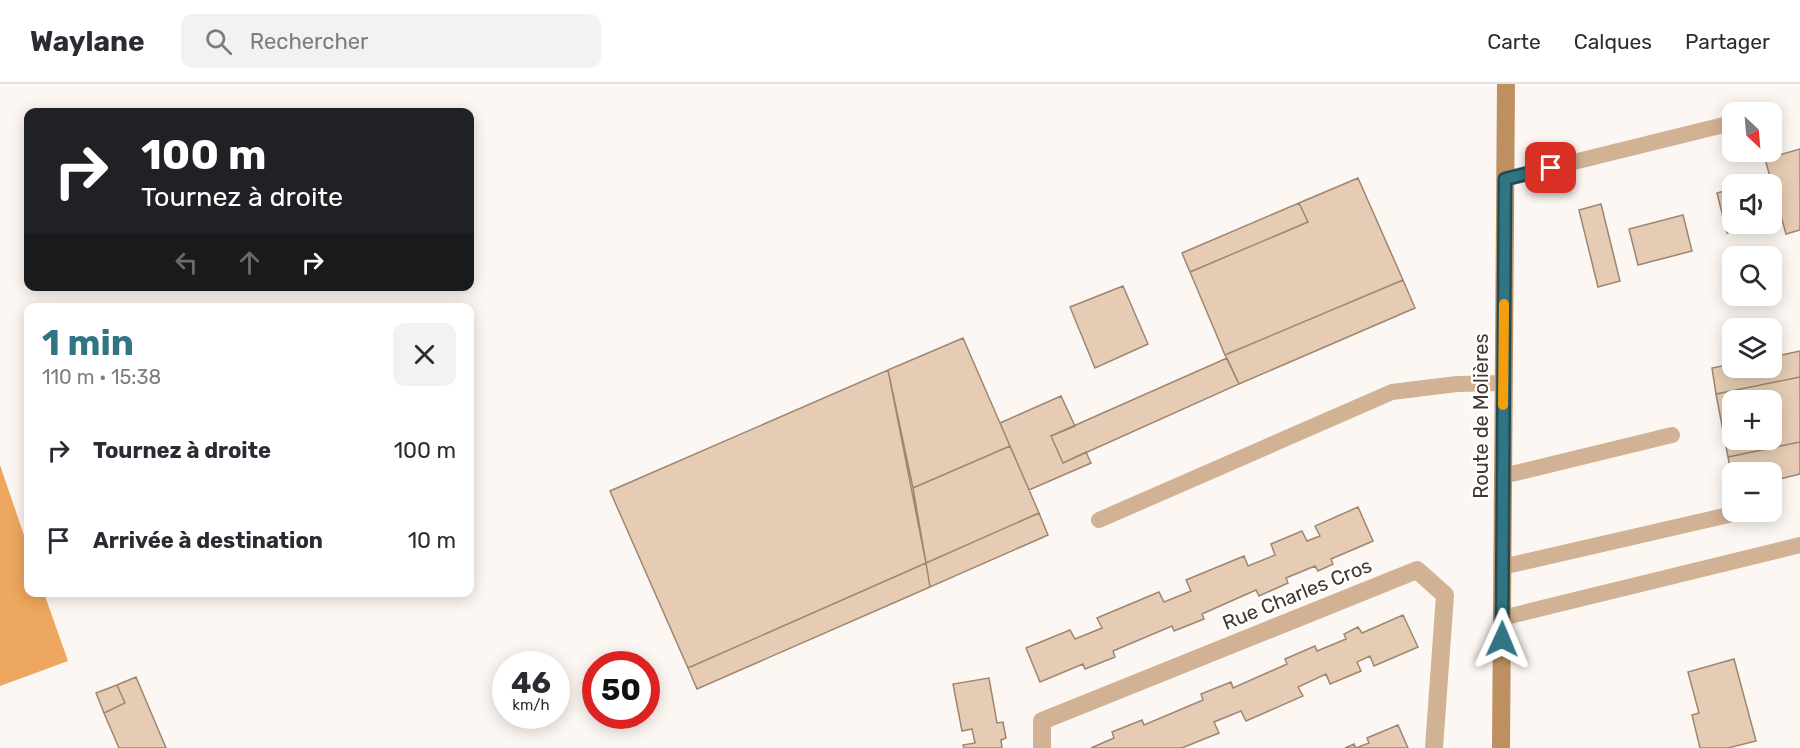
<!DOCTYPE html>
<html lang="fr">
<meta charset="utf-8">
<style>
body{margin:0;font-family:Rubik,sans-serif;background:#f2f2f3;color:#2b2b33;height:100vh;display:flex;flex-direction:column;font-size:22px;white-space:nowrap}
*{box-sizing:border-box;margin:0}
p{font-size:20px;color:#7c7c81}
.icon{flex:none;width:33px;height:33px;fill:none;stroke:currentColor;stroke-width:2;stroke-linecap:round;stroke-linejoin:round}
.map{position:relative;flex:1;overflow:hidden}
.details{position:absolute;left:24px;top:219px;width:450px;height:294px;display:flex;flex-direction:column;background:#fff;border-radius:12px;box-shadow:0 3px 15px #0003}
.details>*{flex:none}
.banner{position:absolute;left:24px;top:24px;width:450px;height:183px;border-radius:12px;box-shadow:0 3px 15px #0003;background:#202124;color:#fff;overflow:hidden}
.needle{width:39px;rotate:154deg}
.tools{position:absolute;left:1722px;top:18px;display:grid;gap:12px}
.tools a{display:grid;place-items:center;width:60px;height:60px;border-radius:12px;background:#fff;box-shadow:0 3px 15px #0003;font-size:30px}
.speed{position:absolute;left:492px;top:567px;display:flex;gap:12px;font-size:30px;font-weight:700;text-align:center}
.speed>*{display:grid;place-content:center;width:78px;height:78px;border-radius:50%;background:#fff;box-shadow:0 3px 15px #0003;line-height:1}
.speed small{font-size:15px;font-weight:400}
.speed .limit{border:9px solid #d22;background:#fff;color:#111}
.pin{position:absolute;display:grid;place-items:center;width:51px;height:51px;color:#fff;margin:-26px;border-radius:12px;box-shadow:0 3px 9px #0006}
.me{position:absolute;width:66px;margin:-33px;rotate:1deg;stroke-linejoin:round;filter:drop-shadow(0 0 4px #0008)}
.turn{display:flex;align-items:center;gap:21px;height:126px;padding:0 18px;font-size:27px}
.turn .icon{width:78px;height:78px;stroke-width:2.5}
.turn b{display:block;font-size:42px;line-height:51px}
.lanes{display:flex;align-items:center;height:57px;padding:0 18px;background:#0003;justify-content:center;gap:30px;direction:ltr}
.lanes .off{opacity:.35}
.round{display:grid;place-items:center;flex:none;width:63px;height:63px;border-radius:12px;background:#f2f2f3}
.overview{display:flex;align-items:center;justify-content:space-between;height:102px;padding:0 18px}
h1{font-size:36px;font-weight:700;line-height:45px;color:#317584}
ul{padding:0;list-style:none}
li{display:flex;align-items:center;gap:18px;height:90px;padding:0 18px}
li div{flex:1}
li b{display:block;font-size:22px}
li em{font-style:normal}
header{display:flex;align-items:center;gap:36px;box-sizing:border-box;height:84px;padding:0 30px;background:#fff;border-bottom:2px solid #e1e1e2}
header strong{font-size:28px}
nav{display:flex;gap:33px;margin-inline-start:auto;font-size:21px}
.search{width:420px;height:54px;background:#f2f2f3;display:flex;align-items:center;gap:15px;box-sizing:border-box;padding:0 21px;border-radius:12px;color:#7c7c81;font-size:22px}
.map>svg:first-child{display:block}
.forest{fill:#eea75e}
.building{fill:#e6ccb4;stroke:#9e8670;stroke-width:1.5;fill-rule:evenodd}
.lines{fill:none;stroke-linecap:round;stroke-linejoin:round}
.service{stroke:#d2b294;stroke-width:16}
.minor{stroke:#d2b294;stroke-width:18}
.secondary{stroke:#bd8f61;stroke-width:18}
.route-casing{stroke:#204c56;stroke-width:15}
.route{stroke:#317584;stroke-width:10}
.slow{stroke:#f59e0b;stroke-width:10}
.labels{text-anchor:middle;stroke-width:4.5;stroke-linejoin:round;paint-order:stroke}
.street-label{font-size:20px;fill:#43392f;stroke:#fff}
</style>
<header>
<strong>Waylane</strong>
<div class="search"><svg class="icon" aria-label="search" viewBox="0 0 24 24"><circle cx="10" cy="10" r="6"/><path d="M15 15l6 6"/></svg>Rechercher</div>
<nav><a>Carte</a><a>Calques</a><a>Partager</a></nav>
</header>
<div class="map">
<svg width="1800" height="664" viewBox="0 0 1800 664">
<rect width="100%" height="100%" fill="#fcf7f2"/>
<!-- forest -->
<path class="forest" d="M0,381l28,82v45l16,1 24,68 -68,25z"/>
<!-- building -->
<path class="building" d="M1800,65v81l-14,4 -21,-75z
M1358,94l45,102 -178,75 -35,-83 118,-50 -9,-19z
M1732,105v35h9l1,5 -15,4 -10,-40z
M1299,119l9,19 -118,50 -8,-19z
M1601,120l19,77 -22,6 -19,-77z
M1683,131l9,36 -54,14 -9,-36z
M1403,196l12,28 -176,76 -14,-29z
M1123,202l25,58 -53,24 -25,-61z
M963,254l47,108 -97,42 -25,-118z
M1800,267v26l-84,17 -4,-26 20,-4v4h40v-11z
M1227,274l12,26 -176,79 -12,-27z
M888,286l38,193 -238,105 -78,-177z
M1800,293v65l-72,15 -12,-63zM1732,316h40v40h-40z
M1061,312l14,30 -24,10 12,27 23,-11 5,11 -62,27 -29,-67z
M1800,358v32l-28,7v-9h-40v8l-4,-23z
M1010,362l29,67 -113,50 -13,-75z
M1358,423l15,34 -42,18 2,5 -15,7 -3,-5 -29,12 2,5 -29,13 -3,-6 -54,24 2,5 -30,12 -2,-5 -59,25 2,6 -30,12 -2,-5 -43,18 -14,-34 44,-18 5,9 27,-11 -5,-10 62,-26 5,10 27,-11 -5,-11 58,-24 4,10 27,-11 -4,-11 31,-13 5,10 13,-5 -5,-10z
M1039,429l9,22 -118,52 -4,-24z
M926,479l4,24 -233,102 -9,-21z
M1403,531l15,32 -44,19 -4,-10 -13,6 4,9 -31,13 -4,-10 -28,13 5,9 -57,25 -5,-10 -27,11 5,11 -37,15h-91l23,-10 -2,-6 30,-12 2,5 59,-25 -2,-6 30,-12 2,6 54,-24 -2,-5 30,-13 2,5 29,-12 -2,-5 14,-7 4,6z
M1734,575l22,82 -28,7h-28l-8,-33 7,-2 -11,-41z
M136,593l30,71h-47l-15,-35 21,-10 -8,-18z
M989,594l8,45 6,-1 3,16 -5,2 1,8h-38l-1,-3 12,-2 -3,-14 -10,2 -9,-47z
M117,601l8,18 -21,10 -8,-20z
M1398,641l10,23h-63l9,-4 2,4 13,-5 -2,-5z"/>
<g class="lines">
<!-- service -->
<path class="service" d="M1505,95l227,-56
M1503,392l169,-41
M1099,436l293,-128 65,-8 46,-1
M1502,483l231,-53
M1502,534l298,-73"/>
<!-- minor -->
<path class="minor" d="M1042,664v-27l375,-151 28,25 -11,153"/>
<!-- secondary -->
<path class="secondary" d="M1501,664l5,-664"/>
</g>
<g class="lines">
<!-- route casing -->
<g class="route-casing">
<path id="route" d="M1502,555l3,-460 46,-11"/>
</g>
<!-- route -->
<use href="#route" class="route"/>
<!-- slow -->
<path class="slow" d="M1503,321l1,-101"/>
</g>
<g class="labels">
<!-- street labels -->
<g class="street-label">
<text transform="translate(1481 332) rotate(-90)" y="7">Route de Molières</text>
<text transform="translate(1297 510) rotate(-22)" y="7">Rue Charles Cros</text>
</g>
</g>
</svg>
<div class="tools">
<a><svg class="needle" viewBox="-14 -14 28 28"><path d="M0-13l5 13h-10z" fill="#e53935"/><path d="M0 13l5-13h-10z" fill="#7c7c81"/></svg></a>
<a><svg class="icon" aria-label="sound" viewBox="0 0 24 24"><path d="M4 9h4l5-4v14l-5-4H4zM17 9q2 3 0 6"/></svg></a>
<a><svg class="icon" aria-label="search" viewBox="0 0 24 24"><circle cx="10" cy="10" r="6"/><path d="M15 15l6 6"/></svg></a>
<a><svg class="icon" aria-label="layers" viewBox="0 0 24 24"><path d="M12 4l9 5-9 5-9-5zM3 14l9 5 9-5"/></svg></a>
<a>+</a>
<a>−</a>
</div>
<div class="speed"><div>46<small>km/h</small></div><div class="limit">50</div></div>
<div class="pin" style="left:1551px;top:84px;background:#d93025"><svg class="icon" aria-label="arrive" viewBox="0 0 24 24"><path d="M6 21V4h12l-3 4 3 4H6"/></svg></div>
<svg class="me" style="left:1502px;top:555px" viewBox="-20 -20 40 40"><path d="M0-17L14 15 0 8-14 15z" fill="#317584" stroke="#fff" stroke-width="4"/></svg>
<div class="banner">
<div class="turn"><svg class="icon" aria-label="right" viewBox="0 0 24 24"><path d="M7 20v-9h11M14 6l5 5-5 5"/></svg><div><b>100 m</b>Tournez à droite</div></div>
<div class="lanes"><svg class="icon off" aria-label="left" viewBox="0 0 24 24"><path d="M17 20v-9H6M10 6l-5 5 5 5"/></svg><svg class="icon off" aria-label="ahead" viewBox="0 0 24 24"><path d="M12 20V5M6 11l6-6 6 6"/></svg><svg class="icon" aria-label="right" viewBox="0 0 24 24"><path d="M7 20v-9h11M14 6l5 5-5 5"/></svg></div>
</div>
<section class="details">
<div class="overview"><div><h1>1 min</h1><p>110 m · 15:38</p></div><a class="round"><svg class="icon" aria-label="close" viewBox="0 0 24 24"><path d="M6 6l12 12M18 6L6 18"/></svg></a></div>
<ul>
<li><svg class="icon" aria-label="right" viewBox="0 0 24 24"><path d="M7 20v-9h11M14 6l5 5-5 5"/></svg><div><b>Tournez à droite</b></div><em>100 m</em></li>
<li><svg class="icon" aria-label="arrive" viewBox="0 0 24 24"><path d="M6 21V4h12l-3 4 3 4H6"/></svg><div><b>Arrivée à destination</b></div><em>10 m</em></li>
</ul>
</section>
</div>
